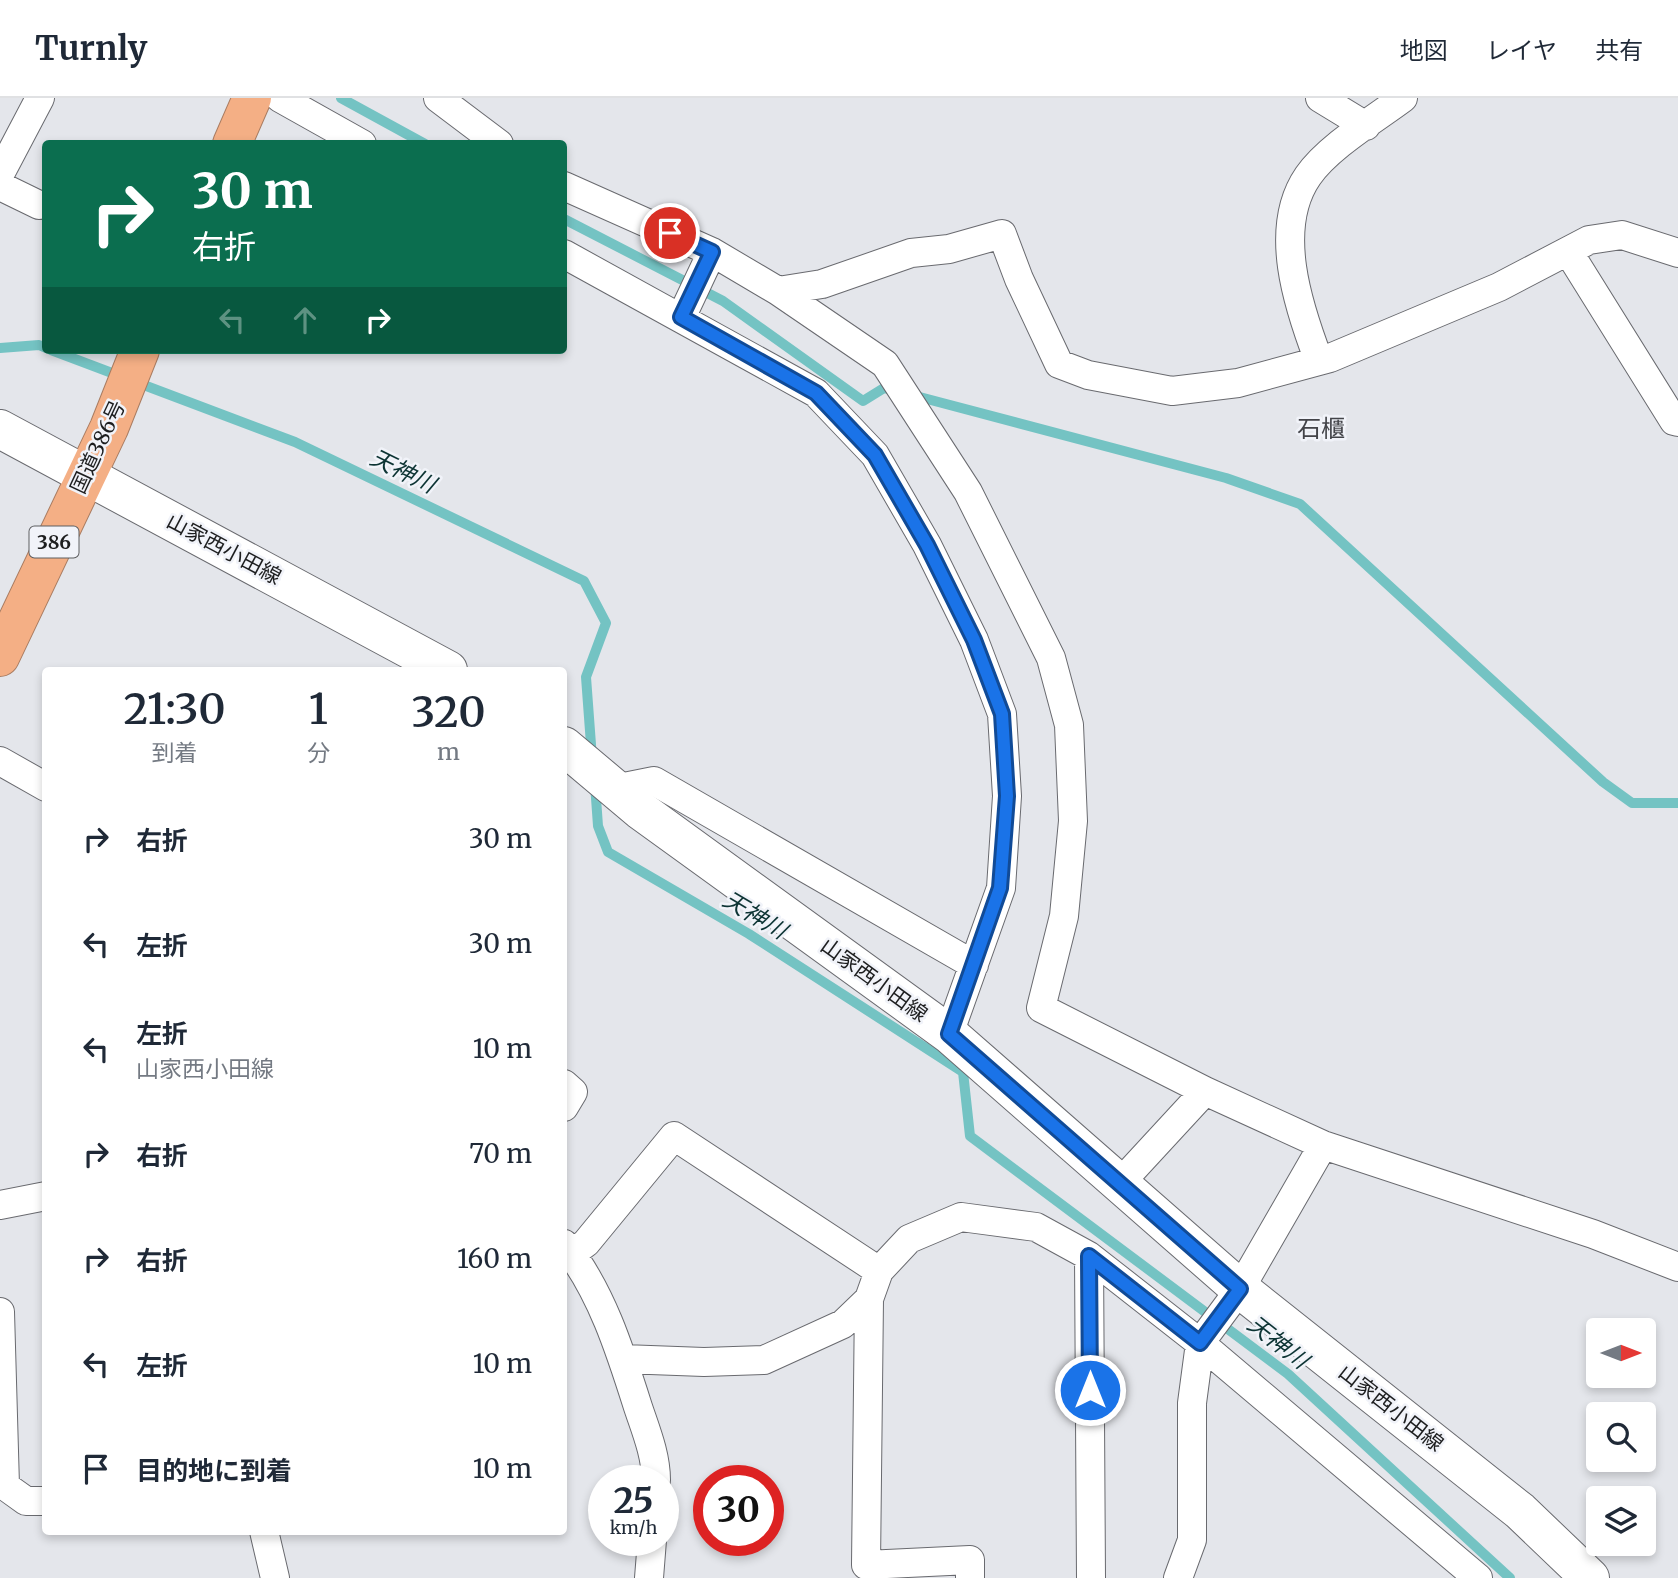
<!DOCTYPE html>
<html lang="ja">
<meta charset="utf-8">
<style>
body{margin:0;font-family:Merriweather,"Noto Sans JP",serif;background:#f2f2f3;color:#1f2937;height:100vh;display:flex;flex-direction:column;font-size:26px;white-space:nowrap}
*{box-sizing:border-box;margin:0}
p{font-size:23px;color:#747a83}
.icon{flex:none;width:38px;height:38px;fill:none;stroke:currentColor;stroke-width:2;stroke-linecap:round;stroke-linejoin:round}
.map{position:relative;flex:1;overflow:hidden}
.details{position:absolute;left:42px;top:569px;width:525px;height:868px;display:flex;flex-direction:column;background:#fff;border-radius:7px;box-shadow:0 4px 10px #0003}
.details>*{flex:none}
.guide{position:absolute;left:42px;top:42px;width:525px;height:214px;border-radius:7px;box-shadow:0 4px 10px #0003;background:#0b6e4f;color:#fff;overflow:hidden}
.needle{width:46px;rotate:90deg}
.tools{position:absolute;left:1586px;top:1220px;display:grid;gap:14px}
.tools a{display:grid;place-items:center;width:70px;height:70px;border-radius:7px;background:#fff;box-shadow:0 4px 10px #0003;font-size:35px}
.speed{position:absolute;left:588px;top:1367px;display:flex;gap:14px;font-size:35px;font-weight:700;text-align:center}
.speed>*{display:grid;place-content:center;width:91px;height:91px;border-radius:50%;background:#fff;box-shadow:0 4px 10px #0003;line-height:1}
.speed small{font-size:18px;font-weight:400}
.speed .limit{border:10px solid #d22;background:#fff;color:#111}
.pin{position:absolute;display:grid;place-items:center;width:60px;height:60px;color:#fff;margin:-30px;border:4px solid #fff;border-radius:50%;box-shadow:0 2px 7px #0007}
.me{position:absolute;width:77px;margin:-38px;rotate:0deg;stroke-linejoin:round;filter:drop-shadow(0 0 5px #0008)}
.turn{display:flex;align-items:center;gap:24px;height:147px;padding:0 35px;font-size:32px}
.turn .icon{width:91px;height:91px;stroke-width:2.5}
.turn b{display:block;font-size:49px;line-height:60px}
.lanes{display:flex;align-items:center;height:66px;padding:0 35px;background:#0003;justify-content:center;gap:35px;direction:ltr}
.lanes .off{opacity:.35}
.eta{display:flex;justify-content:space-evenly;align-items:center;height:119px;text-align:center}
.eta b{font-size:42px;font-weight:600;line-height:49px}
ul{padding:0;list-style:none}
li{display:flex;align-items:center;gap:21px;height:105px;padding:0 35px}
li div{flex:1}
li b{display:block;font-size:26px}
li em{font-style:normal}
header{display:flex;align-items:center;gap:42px;box-sizing:border-box;height:98px;padding:0 35px;background:#fff;border-bottom:2px solid #e0e1e3}
header strong{font-size:33px}
nav{display:flex;gap:38px;margin-inline-start:auto;font-size:24px}
.map>svg:first-child{display:block}
.lines{fill:none;stroke-linecap:round;stroke-linejoin:round}
.stream{stroke:#74c3c3;stroke-width:10}
.street-casing{stroke:#696a6f;stroke-width:30}
.secondary-casing{stroke:#696a6f;stroke-width:40}
.highway-casing{stroke:#a97c61;stroke-width:40}
.street{stroke:#fff;stroke-width:28}
.secondary{stroke:#fff;stroke-width:38}
.highway{stroke:#f4af85;stroke-width:38}
.route-casing{stroke:#114b97;stroke-width:18}
.route{stroke:#1a73e8;stroke-width:12}
.labels{text-anchor:middle;stroke-width:5;stroke-linejoin:round;paint-order:stroke}
.shield{fill:#f1f3f9;stroke:#5d5e60;stroke-width:2}
.shield-label{font-size:19px;font-weight:bold;fill:#1d1e1f}
.street-label{font-size:21px;fill:#1d1e1f;stroke:#f1f3f9}
.water-label{font-size:23px;font-style:italic;fill:#0d3434;stroke:#f1f3f9}
.quarter-label{font-size:24px;fill:#434449;stroke:#f1f3f9}
</style>
<header>
<strong>Turnly</strong>
<nav><a>地図</a><a>レイヤ</a><a>共有</a></nav>
</header>
<div class="map">
<svg width="1678" height="1480" viewBox="0 0 1678 1480">
<rect width="100%" height="100%" fill="#e4e6eb"/>
<g class="lines">
<!-- stream -->
<path class="stream" d="M341,0l84,46
M564,121l159,82 140,100 21,-13 12,3
M0,250l39,-3 7,3
M51,252l244,92 289,139 22,42 -20,54 6,81
M912,297l314,83 74,26 303,278 29,21h46
M595,686l3,42 10,26 141,82 214,138 7,64 318,238 222,204"/>
<!-- street casing -->
<g class="street-casing">
<path id="street" d="M280,0l82,46
M438,0l61,46
M1320,0l46,28
M0,76l40,-76
M0,88l39,19
M564,88l148,66 66,39 44,-7 89,-31 38,-4 53,-15 17,45 40,85 29,11 84,16 66,-8 92,-25 169,-71 90,-47 33,-5 56,18
M1568,153l106,170 4,1
M564,156l252,139 59,62 52,90 47,95 28,74 5,82 -6,92 -52,146
M778,193l107,73 83,128 83,166 18,67 4,96 -9,95 -23,92 164,83
M681,220l31,-66
M1319,263c-21,-55 -47,-133 -11,-185 20,-29 67,-57 95,-78
M0,663l46,26
M614,691l40,-8 320,184
M564,986l9,8 -9,15
M1121,1084l84,-91 118,54 270,89 85,33
M0,1107l46,-9
M564,1146c37,46 56,106 74,163 8,24 18,48 18,73
M571,1156l15,-11 88,-107 205,135
M1089,1158l2,322
M869,1201l-3,266 104,-5v18
M0,1214l5,174 21,15h20
M1200,1245l278,235
M623,1261l81,3 60,-2 79,-36 26,-25 10,-28 30,-32 52,-22 75,10 53,29 111,87 40,-54 83,-144
M264,1433l11,47
M649,1480l3,-38
M1178,1480l14,-38v-137l8,-60"/>
</g>
<!-- secondary casing -->
<g class="secondary-casing">
<path id="secondary" d="M0,331l448,241
M564,648l76,64 309,224 291,255 280,222 70,67"/>
</g>
<!-- highway casing -->
<g class="highway-casing">
<path id="highway" d="M232,46l20,-46
M0,559l109,-229 31,-78"/>
</g>
<!-- street -->
<use href="#street" class="street"/>
<!-- secondary -->
<use href="#secondary" class="secondary"/>
<!-- highway -->
<use href="#highway" class="highway"/>
</g>
<g class="lines">
<!-- route casing -->
<g class="route-casing">
<path id="route" d="M670,135l42,19 -31,65 135,76 59,62 52,90 47,95 28,74 5,82 -7,92 -51,146 291,255 -40,54 -111,-87 1,134"/>
</g>
<!-- route -->
<use href="#route" class="route"/>
</g>
<g class="labels">
<!-- shield labels -->
<rect class="shield" x="29.5" y="428.5" width="49" height="31" rx="5"/>
<g class="shield-label">
<text x="54" y="451">386</text>
</g>
<!-- street labels -->
<g class="street-label">
<text transform="translate(98 349) rotate(-65)" y="7">国道386号</text>
<text transform="translate(224 451) rotate(28)" y="7">山家西小田線</text>
<text transform="translate(874 882) rotate(36)" y="7">山家西小田線</text>
<text transform="translate(1391 1310) rotate(38)" y="7">山家西小田線</text>
</g>
<!-- water labels -->
<g class="water-label">
<text transform="translate(403 373) rotate(26)" y="8">天神川</text>
<text transform="translate(755 817) rotate(31)" y="8">天神川</text>
<text transform="translate(1278 1244) rotate(38)" y="8">天神川</text>
</g>
<!-- quarter labels -->
<g class="quarter-label">
<text x="1321" y="339">石櫃</text>
</g>
</g>
</svg>
<div class="tools">
<a><svg class="needle" viewBox="-14 -14 28 28"><path d="M0-13l5 13h-10z" fill="#e53935"/><path d="M0 13l5-13h-10z" fill="#747a83"/></svg></a>
<a><svg class="icon" aria-label="search" viewBox="0 0 24 24"><circle cx="10" cy="10" r="6"/><path d="M15 15l6 6"/></svg></a>
<a><svg class="icon" aria-label="layers" viewBox="0 0 24 24"><path d="M12 4l9 5-9 5-9-5zM3 14l9 5 9-5"/></svg></a>
</div>
<div class="speed"><div>25<small>km/h</small></div><div class="limit">30</div></div>
<div class="pin" style="left:670px;top:135px;background:#d93025"><svg class="icon" aria-label="arrive" viewBox="0 0 24 24"><path d="M6 21V4h12l-3 4 3 4H6"/></svg></div>
<svg class="me" style="left:1090px;top:1292px" viewBox="-20 -20 40 40"><circle r="17" fill="#1a73e8" stroke="#fff" stroke-width="3"/><path d="M0-11L8 9 0 5-8 9z" fill="#fff"/></svg>
<div class="guide">
<div class="turn"><svg class="icon" aria-label="right" viewBox="0 0 24 24"><path d="M7 20v-9h11M14 6l5 5-5 5"/></svg><div><b>30 m</b>右折</div></div>
<div class="lanes"><svg class="icon off" aria-label="left" viewBox="0 0 24 24"><path d="M17 20v-9H6M10 6l-5 5 5 5"/></svg><svg class="icon off" aria-label="ahead" viewBox="0 0 24 24"><path d="M12 20V5M6 11l6-6 6 6"/></svg><svg class="icon" aria-label="right" viewBox="0 0 24 24"><path d="M7 20v-9h11M14 6l5 5-5 5"/></svg></div>
</div>
<section class="details">
<div class="eta">
<div><b>21:30</b><p>到着</p></div>
<div><b>1</b><p>分</p></div>
<div><b>320</b><p>m</p></div>
</div>
<ul>
<li><svg class="icon" aria-label="right" viewBox="0 0 24 24"><path d="M7 20v-9h11M14 6l5 5-5 5"/></svg><div><b>右折</b></div><em>30 m</em></li>
<li><svg class="icon" aria-label="left" viewBox="0 0 24 24"><path d="M17 20v-9H6M10 6l-5 5 5 5"/></svg><div><b>左折</b></div><em>30 m</em></li>
<li><svg class="icon" aria-label="left" viewBox="0 0 24 24"><path d="M17 20v-9H6M10 6l-5 5 5 5"/></svg><div><b>左折</b><p>山家西小田線</p></div><em>10 m</em></li>
<li><svg class="icon" aria-label="right" viewBox="0 0 24 24"><path d="M7 20v-9h11M14 6l5 5-5 5"/></svg><div><b>右折</b></div><em>70 m</em></li>
<li><svg class="icon" aria-label="right" viewBox="0 0 24 24"><path d="M7 20v-9h11M14 6l5 5-5 5"/></svg><div><b>右折</b></div><em>160 m</em></li>
<li><svg class="icon" aria-label="left" viewBox="0 0 24 24"><path d="M17 20v-9H6M10 6l-5 5 5 5"/></svg><div><b>左折</b></div><em>10 m</em></li>
<li><svg class="icon" aria-label="arrive" viewBox="0 0 24 24"><path d="M6 21V4h12l-3 4 3 4H6"/></svg><div><b>目的地に到着</b></div><em>10 m</em></li>
</ul>
</section>
</div>
